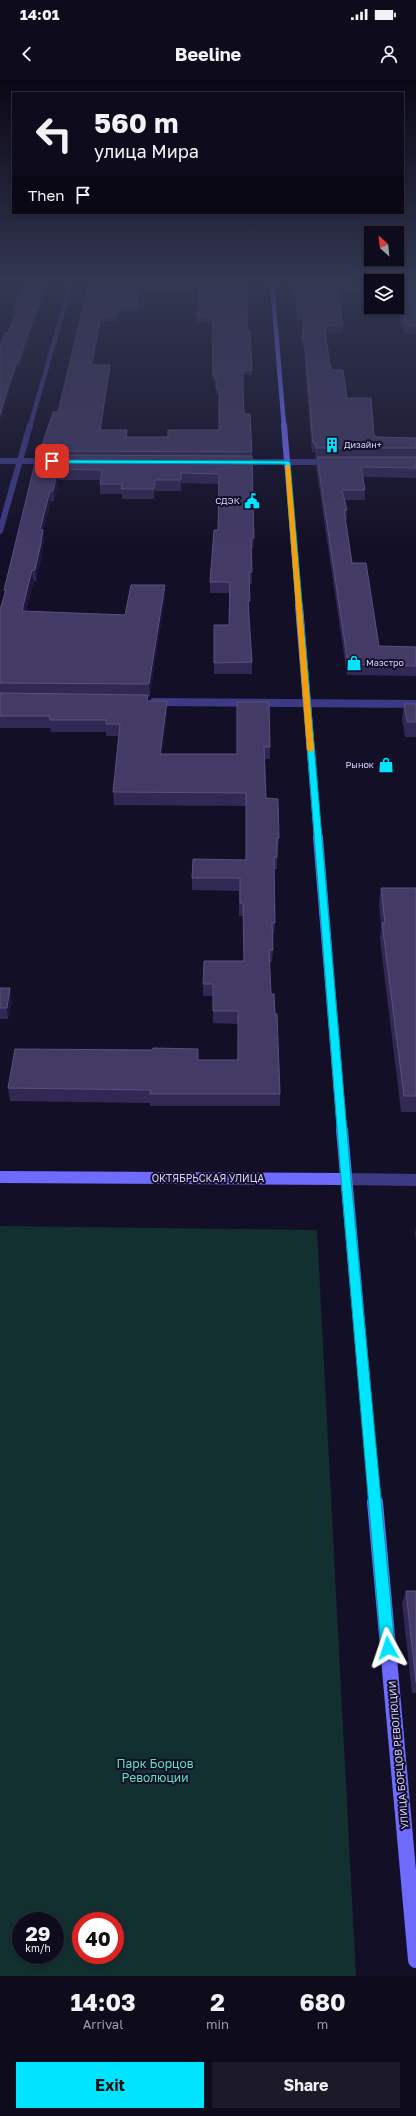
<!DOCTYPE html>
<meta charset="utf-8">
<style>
body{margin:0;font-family:"Golos Text",sans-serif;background:#1c1929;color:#f1f3f6;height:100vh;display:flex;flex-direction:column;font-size:15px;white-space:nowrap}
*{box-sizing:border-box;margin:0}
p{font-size:13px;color:#9b9ba3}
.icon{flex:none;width:22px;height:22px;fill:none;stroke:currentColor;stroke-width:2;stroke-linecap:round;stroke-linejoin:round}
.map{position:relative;height:1896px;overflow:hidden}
.side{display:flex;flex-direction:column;background:#0e0b1c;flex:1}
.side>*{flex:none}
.banner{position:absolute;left:12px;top:12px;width:392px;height:122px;border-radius:0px;box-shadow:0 2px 6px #0003,0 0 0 1px #2e2b3b;background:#0e0b1c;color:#f1f3f6;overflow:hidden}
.needle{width:26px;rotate:333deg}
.buttons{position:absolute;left:364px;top:146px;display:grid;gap:8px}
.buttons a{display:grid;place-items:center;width:40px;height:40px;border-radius:0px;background:#0e0b1c;box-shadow:0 2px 6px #0003,0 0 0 1px #2e2b3b;font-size:20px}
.speed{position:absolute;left:12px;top:1832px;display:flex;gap:8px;font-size:20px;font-weight:700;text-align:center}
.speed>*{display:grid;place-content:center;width:52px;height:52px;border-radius:50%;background:#0e0b1c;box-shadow:0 2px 6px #0003,0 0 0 1px #2e2b3b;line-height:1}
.speed small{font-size:10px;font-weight:400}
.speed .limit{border:6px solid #d22;background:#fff;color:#111}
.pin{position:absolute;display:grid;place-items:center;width:34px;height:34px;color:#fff;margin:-17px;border-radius:8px;box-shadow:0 2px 6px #0006}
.me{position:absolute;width:44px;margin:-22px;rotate:355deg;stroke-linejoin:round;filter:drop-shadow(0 0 3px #0008)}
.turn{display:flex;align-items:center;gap:14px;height:84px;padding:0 16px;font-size:18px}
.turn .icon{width:52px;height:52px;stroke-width:2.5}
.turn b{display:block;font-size:28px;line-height:34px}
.then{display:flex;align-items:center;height:38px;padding:0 16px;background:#0003;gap:8px;font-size:15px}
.eta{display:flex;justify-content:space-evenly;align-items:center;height:68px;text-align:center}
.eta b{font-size:24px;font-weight:700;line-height:28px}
.button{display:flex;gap:8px;margin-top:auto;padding:8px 16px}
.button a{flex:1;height:46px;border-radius:0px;background:#00e5ff;color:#111;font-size:16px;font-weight:700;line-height:46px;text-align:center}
.button a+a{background:#1c1929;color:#f1f3f6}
.status{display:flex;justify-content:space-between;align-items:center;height:28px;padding:0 20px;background:#0e0b1c;direction:ltr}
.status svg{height:11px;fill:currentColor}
header{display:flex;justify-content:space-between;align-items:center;height:52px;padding:0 16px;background:#0e0b1c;font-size:18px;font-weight:700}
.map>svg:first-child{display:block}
.green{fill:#12302f;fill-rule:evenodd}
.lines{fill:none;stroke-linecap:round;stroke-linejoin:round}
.street-far3{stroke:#3d3a85;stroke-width:4.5}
.street-far2{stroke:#3d3a85;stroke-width:6}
.street-far1{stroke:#3d3a85;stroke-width:8}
.street{stroke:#3d3a85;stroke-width:12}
.secondary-far5{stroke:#6f6bff;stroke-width:4.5}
.secondary-far4{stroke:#6f6bff;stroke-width:6}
.secondary-far3{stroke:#6f6bff;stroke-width:8}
.secondary-far2{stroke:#6f6bff;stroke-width:10}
.secondary-far1{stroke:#6f6bff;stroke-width:12}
.secondary{stroke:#6f6bff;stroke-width:16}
.wall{fill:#312854;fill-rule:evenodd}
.shaded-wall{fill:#1d163a}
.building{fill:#433a66;stroke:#5a527e;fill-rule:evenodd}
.route{fill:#00e5ff;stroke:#0095a6}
.slow{fill:#f59e0b}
.labels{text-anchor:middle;stroke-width:4;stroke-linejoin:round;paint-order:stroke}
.far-poi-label{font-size:9px;fill:#d9d4ff;stroke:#130f26;text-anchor:start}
.street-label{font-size:10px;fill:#d9d4ff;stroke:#130f26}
.near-park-label{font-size:12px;fill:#5fe0c0;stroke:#130f26}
</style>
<div class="status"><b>14:01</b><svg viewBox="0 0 49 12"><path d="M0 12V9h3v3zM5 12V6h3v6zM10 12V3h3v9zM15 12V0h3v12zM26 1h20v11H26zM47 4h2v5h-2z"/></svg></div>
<header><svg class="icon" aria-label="back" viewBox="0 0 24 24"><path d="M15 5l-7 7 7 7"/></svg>Beeline<svg class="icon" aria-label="person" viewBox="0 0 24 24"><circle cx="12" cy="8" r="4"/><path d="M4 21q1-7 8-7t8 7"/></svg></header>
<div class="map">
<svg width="416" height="1896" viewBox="0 0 416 1896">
<rect width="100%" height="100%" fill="#130f26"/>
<!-- green -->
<path class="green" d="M0,1146l317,4 39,746h-356zM21,1841h34v34h-34zM81,1841h34v34h-34z"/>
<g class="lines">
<!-- street-far3 -->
<path class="street-far3" d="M238,203h68
M30,346l41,-143"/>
<!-- street-far2 -->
<path class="street-far2" d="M0,381h48
M238,382h92
M0,451l30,-106"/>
<!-- street-far1 -->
<path class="street-far1" d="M154,622l262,2"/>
<!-- street -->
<path class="street" d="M346,1099l70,1"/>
<!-- secondary-far5 -->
<path class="secondary-far5" d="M272,203l12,143"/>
<!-- secondary-far4 -->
<path class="secondary-far4" d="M284,345l15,182"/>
<!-- secondary-far3 -->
<path class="secondary-far3" d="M299,526l19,232"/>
<!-- secondary-far2 -->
<path class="secondary-far2" d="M318,757l24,294"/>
<!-- secondary-far1 -->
<path class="secondary-far1" d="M342,1050l33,373
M0,1097l346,2"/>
<!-- secondary -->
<path class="secondary" d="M375,1422l41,458"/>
</g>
<!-- wall -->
<path class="wall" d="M24,203h24l-28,82h-2l-7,22 -11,36v-77l8,-13 7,-19h-1l-1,-6z
M89,203h159l-1,47 5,40v4l-9,1 1,39 8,38 2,86 -1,10h-2l1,36h-3v28h-1l4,50v12h-38v-49h15l1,-32h-20v-11l8,-52 1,-46 -37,-1 -1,8h-26l-1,8h-32v-5h-22v-14h-41l-5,21h-3l-8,30 1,10 -3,18 -5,22h-2l-8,30 99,4 40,-19 -15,100h-2v5h19v12l-5,41h75v-52l33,45v12h-5l1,39 13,40 -1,12h-1v19h-3l1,54 -1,12h-1v15l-1,12h-3l2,32 4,20 5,80v12h-130v-3l-140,-2 -2,-13 144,-38 46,-1v11h39l1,-36 -25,-1v-27h-10v-12l41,-23 -1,-45h-4v-25l-47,-1v-12l54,-18v-54l-132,-1 -1,-13 6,-56h-13v-4h-55l-1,-4h-50v-118l4,-16v-4l36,-135v-4l18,-39zM198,211l-1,31h15l1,59h3v13h3v36l-51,7h-41v-7h-26l9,-61v-4h-17l9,-44h14l1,-9h20l3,-20z
M292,203h79v10h-33l5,32 -1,8h-17l5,31 2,6 15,28 27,37 3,2 39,1v40l-53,-1 2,13v10h-21l3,10v10h-2l7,43 27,83 37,1v29l-69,-1 -31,-209 1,-9h-2v-5h-3l-7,-86 -1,-18h-2l1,-28h-6l-2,-24h-2z
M397,203h19v51h-12l-8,-27h1z
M404,624h12v33h-11l-3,-19z
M381,808h35v224h-15l-21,-173 1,-13 -2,-23z
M0,908l12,12 -4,19h-8z
M416,1147v15l-1,-9z
M406,1511h10v102h-4l-10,-90z"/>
<!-- shaded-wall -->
<path class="shaded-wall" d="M46,203h2l-28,82 -1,-5z
M140,207v5l-3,20v-4z
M117,228v4l-1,9v-5z
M101,236l1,5 -10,48 -1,-4z
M18,280v5l-7,22 -11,36v-8l10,-34z
M110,285v4l-10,66v-5z
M58,389l1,11 -5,21 -1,-10z
M181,393l1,10 -1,8z
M155,400v11l-1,8v-10z
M50,411l1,10 -8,30 1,10 -3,18 -5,22 -1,-11 5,-40z
M32,490l2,11 -11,41 -1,-11z
M165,505v11l-15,100 -1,-12z
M167,621v12l-6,53 -1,-12z
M10,908l2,12 -4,19 -1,-11z"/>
<!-- building -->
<path class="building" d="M24,203h22l-27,77h-1l-8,21 -10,34v-69l5,-13h3l9,-23 -4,-2z
M89,203h159l-1,47h3l2,40h-9v21l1,23h6l2,38 -212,-1 13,-39h5zM199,206l-2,31h15l1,59h3v13h3v41h-51v7h-42l1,-7h-27l10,-65h-19l10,-49h15l1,-8h20l3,-21z
M292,203h79v3l-34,-1 6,40h-19l6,39 2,6h11l4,28h24l3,37 3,2 39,1v10h-100l-1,-5h-2l-7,-86 -2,-17h-2l2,-28h-7l-1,-23h-3z
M397,203h19v43h-11l-8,-26z
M37,375l215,1 2,82h-3l1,34h-3l1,29h-2l4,61 -38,1v-38h15l1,-43h-20l4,-52h4l1,-56 -38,-1v7h-26l-1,9h-33l1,-5h-22l2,-14 -44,-1 -5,22h-3l-10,39h3l-3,18 -5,22h-3l-10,41 103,4 6,-30h34l-16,99 -149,-1v-73l6,-20h-2z
M317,377h99v11l-55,-1 4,23h-23l5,20h-3l8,53h14l13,83 37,1v19l-68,-2z
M0,613l148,2 -1,6h20l-7,53h77v-52h32l1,45h-6l2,51 12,1 1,39h-2v19h-3l1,66h-3l1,27h-4l2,44h3l1,20h2l3,80h-130v-4l-142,-2 7,-39 137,1 1,-2 45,1v11h40v-49h-25v-27h-10l1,-23h40l-1,-58h-3v-25h-48l1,-19 53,1v-67l-133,-1 7,-68h-14v-4h-56v-4h-50z
M404,624h12v18h-9z
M381,808h35v208h-12l-22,-173h3z
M0,908h10l-3,20h-7z
M406,1511h10v91z"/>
<!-- sky -->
<linearGradient id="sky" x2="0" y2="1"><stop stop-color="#0a0815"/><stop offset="0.43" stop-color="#333752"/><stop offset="1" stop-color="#333752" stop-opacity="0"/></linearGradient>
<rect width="416" height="468" fill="url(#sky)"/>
<!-- route -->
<path class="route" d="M50,380l238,1 2,1 61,717 44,469 -2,4 -5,2 -5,-2 -2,-4 -40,-469 -56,-715 -233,-1z"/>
<!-- slow -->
<path class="slow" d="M288,385l2,1 24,284 -4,2 -3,-2 -22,-284z"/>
<!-- icons -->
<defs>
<g id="building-bare" transform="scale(1.2)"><path d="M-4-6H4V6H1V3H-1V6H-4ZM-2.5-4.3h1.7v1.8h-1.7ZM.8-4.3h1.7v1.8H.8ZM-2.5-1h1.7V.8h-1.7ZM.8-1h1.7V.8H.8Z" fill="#00e5ff" stroke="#130f26" stroke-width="2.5" paint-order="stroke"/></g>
<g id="civic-bare" transform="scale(1.2)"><path d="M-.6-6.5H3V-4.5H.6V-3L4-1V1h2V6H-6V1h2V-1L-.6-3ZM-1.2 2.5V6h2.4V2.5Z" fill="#00e5ff" stroke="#130f26" stroke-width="2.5" paint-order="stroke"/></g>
<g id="shop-bare" transform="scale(1.2)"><path d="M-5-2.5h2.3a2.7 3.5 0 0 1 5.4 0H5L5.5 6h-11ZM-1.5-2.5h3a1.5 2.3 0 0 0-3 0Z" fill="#00e5ff" stroke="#130f26" stroke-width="2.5" paint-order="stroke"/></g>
</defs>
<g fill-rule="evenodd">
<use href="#building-bare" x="332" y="365"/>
<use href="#civic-bare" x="252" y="421"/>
<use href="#shop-bare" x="354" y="583"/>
<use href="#shop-bare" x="386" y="685"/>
</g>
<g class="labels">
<!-- far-poi labels -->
<g class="far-poi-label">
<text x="344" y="368">Дизайн+</text>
<text x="240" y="424" text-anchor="end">СДЭК</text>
<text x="366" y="586">Маэстро</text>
<text x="374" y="688" text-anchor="end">Рынок</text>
</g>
<!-- street labels -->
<g class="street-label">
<text x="208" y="1102">ОКТЯБРЬСКАЯ УЛИЦА</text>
<text transform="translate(398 1675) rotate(-95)" y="4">УЛИЦА БОРЦОВ РЕВОЛЮЦИИ</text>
</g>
<!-- near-park labels -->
<g class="near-park-label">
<text x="155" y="1688">Парк Борцов<tspan x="155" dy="14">Революции</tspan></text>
</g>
</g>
</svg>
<div class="buttons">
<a><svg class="needle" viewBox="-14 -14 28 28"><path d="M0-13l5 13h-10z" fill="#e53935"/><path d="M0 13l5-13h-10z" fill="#9b9ba3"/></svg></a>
<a><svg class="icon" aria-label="layers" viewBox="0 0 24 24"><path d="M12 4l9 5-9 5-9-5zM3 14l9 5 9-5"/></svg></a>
</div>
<div class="speed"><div>29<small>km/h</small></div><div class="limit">40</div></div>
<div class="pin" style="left:52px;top:381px;background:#d93025"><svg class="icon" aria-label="arrive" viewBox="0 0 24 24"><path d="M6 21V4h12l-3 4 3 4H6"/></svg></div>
<svg class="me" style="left:388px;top:1568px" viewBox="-20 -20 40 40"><path d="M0-17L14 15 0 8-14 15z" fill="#00e5ff" stroke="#fff" stroke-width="4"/></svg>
<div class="banner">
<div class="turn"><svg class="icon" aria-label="left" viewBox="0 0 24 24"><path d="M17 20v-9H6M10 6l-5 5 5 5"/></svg><div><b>560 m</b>улица Мира</div></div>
<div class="then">Then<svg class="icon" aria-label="arrive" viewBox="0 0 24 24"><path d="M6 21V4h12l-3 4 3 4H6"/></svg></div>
</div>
</div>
<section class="side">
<div class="eta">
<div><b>14:03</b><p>Arrival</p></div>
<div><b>2</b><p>min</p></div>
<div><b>680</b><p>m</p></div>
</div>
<div class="button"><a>Exit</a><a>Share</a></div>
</section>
